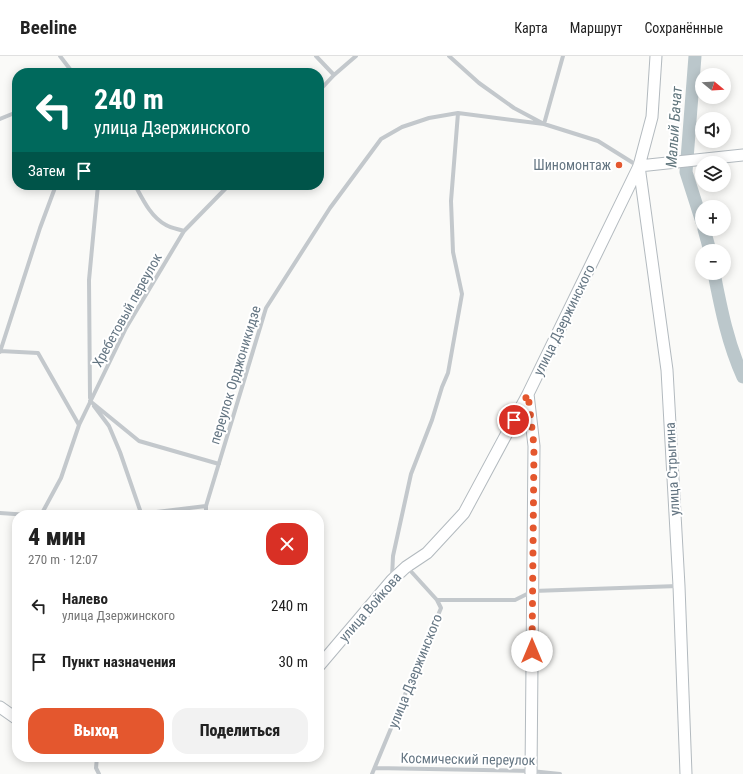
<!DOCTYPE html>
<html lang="ru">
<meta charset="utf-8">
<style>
body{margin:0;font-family:"Roboto Condensed",sans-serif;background:#f2f2f2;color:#222;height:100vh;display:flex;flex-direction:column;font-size:15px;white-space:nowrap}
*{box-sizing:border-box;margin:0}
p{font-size:13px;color:#767676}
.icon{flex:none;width:22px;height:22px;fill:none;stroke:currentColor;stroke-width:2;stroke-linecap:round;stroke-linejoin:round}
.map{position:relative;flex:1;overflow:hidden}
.panel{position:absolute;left:12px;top:454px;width:312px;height:252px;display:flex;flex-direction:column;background:#fff;border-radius:16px;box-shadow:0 2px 10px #0003}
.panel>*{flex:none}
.guide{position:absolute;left:12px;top:12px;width:312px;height:122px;border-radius:16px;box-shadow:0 2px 10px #0003;background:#00695c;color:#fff;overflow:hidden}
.needle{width:26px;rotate:108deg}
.buttons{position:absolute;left:695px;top:12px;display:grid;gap:8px}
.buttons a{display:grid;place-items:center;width:36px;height:36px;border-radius:50%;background:#fff;box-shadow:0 2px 10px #0003;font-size:20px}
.pin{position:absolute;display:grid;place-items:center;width:34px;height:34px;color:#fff;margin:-17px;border:2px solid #fff;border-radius:50%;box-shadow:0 1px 4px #0007}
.me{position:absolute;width:44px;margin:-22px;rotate:0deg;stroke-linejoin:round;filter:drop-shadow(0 0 3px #0008)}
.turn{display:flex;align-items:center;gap:14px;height:84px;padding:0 16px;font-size:18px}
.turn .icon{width:52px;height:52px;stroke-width:2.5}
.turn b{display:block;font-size:28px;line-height:34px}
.then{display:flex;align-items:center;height:38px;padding:0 16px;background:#0003;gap:8px;font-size:15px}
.round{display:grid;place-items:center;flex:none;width:42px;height:42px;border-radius:16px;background:#f2f2f2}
.head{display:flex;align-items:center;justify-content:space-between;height:68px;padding:0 16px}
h1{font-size:24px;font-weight:800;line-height:30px}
.cta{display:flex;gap:8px;margin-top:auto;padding:8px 16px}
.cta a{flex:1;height:46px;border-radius:16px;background:#e4572e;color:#fff;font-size:16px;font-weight:800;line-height:46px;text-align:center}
.cta a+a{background:#f2f2f2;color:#222}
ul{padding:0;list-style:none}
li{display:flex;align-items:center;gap:12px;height:56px;padding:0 16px}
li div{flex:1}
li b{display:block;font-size:15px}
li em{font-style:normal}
header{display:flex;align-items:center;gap:24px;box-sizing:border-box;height:56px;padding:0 20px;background:#fff;border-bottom:1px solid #e0e0e0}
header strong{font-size:19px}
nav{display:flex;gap:22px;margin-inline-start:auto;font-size:14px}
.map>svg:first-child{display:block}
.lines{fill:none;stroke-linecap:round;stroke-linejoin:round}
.river{stroke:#bbc7cb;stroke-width:13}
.secondary-casing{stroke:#b3babf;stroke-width:13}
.lane{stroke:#c3c8cc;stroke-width:4}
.secondary{stroke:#fff;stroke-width:11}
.route{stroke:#e4572e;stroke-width:7;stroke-dasharray:0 12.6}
.poi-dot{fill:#e4572e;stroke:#fff;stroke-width:1.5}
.labels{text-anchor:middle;stroke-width:4;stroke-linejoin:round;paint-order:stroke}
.poi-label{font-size:14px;fill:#657683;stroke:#fff;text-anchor:end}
.street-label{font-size:14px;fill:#657683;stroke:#fff}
.water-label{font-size:15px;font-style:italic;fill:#60757c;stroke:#fff}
</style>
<header>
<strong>Beeline</strong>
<nav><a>Карта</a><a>Маршрут</a><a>Сохранённые</a></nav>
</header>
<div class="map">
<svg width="743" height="718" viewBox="0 0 743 718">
<rect width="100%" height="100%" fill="#fafaf8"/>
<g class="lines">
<!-- river -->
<path class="river" d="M695,0l-9,116 16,50
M704,173l6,22
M714,217c7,36 14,71 29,104"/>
<!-- secondary casing -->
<g class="secondary-casing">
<path id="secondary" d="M639,110l28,204 12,216 7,188
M639,110l104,-11
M528,338l6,52 -3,328
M319,610l73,-86 14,-13 21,-14 37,-40 64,-119 111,-228 13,-49 4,-61
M0,651l17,12"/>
</g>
<!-- lane -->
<path class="lane" d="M60,0l13,17
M316,0l18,19
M449,0l30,27 35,25 30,16 54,17 40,25
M319,35l15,-16 22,-19
M0,63l17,-7
M135,129c8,15 16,32 31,40 5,3 12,4 18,6
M0,295l38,2 41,72
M0,296l40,-124 16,-43
M90,342l-1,-118 9,-95
M90,345l49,40 80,23
M94,350l15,20 11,26 21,61
M0,457l29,2
M140,458l66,-8
M41,459l20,-37 18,-53 47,-97 58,-97 45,-46
M206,459v-9l60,-198 64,-100 51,-69 21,-12 27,-9 29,-5 86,11 19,-68
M392,521l1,-21 18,-82 21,-54 10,-33 6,-14 14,-79 -9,-42 -2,-51 7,-88
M437,544h78l18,-9 145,-5
M97,701l-1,11 3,6
M375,712l156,3 29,3
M372,718l69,-166 -4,-8 -30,-33"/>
<!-- secondary -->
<use href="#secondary" class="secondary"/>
</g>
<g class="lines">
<!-- route -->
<path class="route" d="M514,364l14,-26 6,52 -2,205"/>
</g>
<!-- markers -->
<circle class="poi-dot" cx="619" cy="109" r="4"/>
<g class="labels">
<!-- poi labels -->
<g class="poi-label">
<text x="611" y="114">Шиномонтаж</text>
</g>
<!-- street labels -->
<g class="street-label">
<text transform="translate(127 254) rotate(-61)" y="5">Хребетовый переулок</text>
<text transform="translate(564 264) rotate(-64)" y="5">улица Дзержинского</text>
<text transform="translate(235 319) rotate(-73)" y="5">переулок Орджоникидзе</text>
<text transform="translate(672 413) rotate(-93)" y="5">улица Стрыгина</text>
<text transform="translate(370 551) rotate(-49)" y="5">улица Войкова</text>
<text transform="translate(415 615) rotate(-68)" y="5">улица Дзержинского</text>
<text transform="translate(468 703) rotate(1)" y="5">Космический переулок</text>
</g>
<!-- water labels -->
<g class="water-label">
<text transform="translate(674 71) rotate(-86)" y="5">Малый Бачат</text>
</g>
</g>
</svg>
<div class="buttons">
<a><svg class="needle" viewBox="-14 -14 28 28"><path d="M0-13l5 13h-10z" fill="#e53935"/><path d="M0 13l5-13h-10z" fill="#767676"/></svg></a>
<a><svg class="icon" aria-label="sound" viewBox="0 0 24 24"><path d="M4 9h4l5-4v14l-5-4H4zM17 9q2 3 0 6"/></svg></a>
<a><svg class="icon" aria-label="layers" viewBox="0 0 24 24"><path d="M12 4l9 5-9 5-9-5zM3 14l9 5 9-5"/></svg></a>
<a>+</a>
<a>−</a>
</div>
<div class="pin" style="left:514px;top:364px;background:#d93025"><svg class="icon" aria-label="arrive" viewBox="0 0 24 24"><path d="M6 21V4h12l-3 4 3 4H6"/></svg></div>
<svg class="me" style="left:532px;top:595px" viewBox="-20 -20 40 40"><circle r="19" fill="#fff"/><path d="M0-13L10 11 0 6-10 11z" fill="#e4572e"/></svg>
<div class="guide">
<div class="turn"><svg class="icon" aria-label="left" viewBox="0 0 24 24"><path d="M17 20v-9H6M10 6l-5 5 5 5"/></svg><div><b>240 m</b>улица Дзержинского</div></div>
<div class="then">Затем<svg class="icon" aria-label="arrive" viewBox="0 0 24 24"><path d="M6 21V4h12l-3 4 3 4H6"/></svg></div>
</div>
<section class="panel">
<div class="head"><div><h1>4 мин</h1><p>270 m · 12:07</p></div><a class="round" style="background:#d93025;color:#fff"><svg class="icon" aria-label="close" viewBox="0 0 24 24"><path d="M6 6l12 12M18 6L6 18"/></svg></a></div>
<ul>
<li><svg class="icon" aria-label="left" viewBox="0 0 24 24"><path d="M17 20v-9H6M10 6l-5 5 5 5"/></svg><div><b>Налево</b><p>улица Дзержинского</p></div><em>240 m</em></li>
<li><svg class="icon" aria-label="arrive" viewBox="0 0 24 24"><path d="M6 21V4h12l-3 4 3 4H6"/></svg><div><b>Пункт назначения</b></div><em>30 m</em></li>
</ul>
<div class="cta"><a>Выход</a><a>Поделиться</a></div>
</section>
</div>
